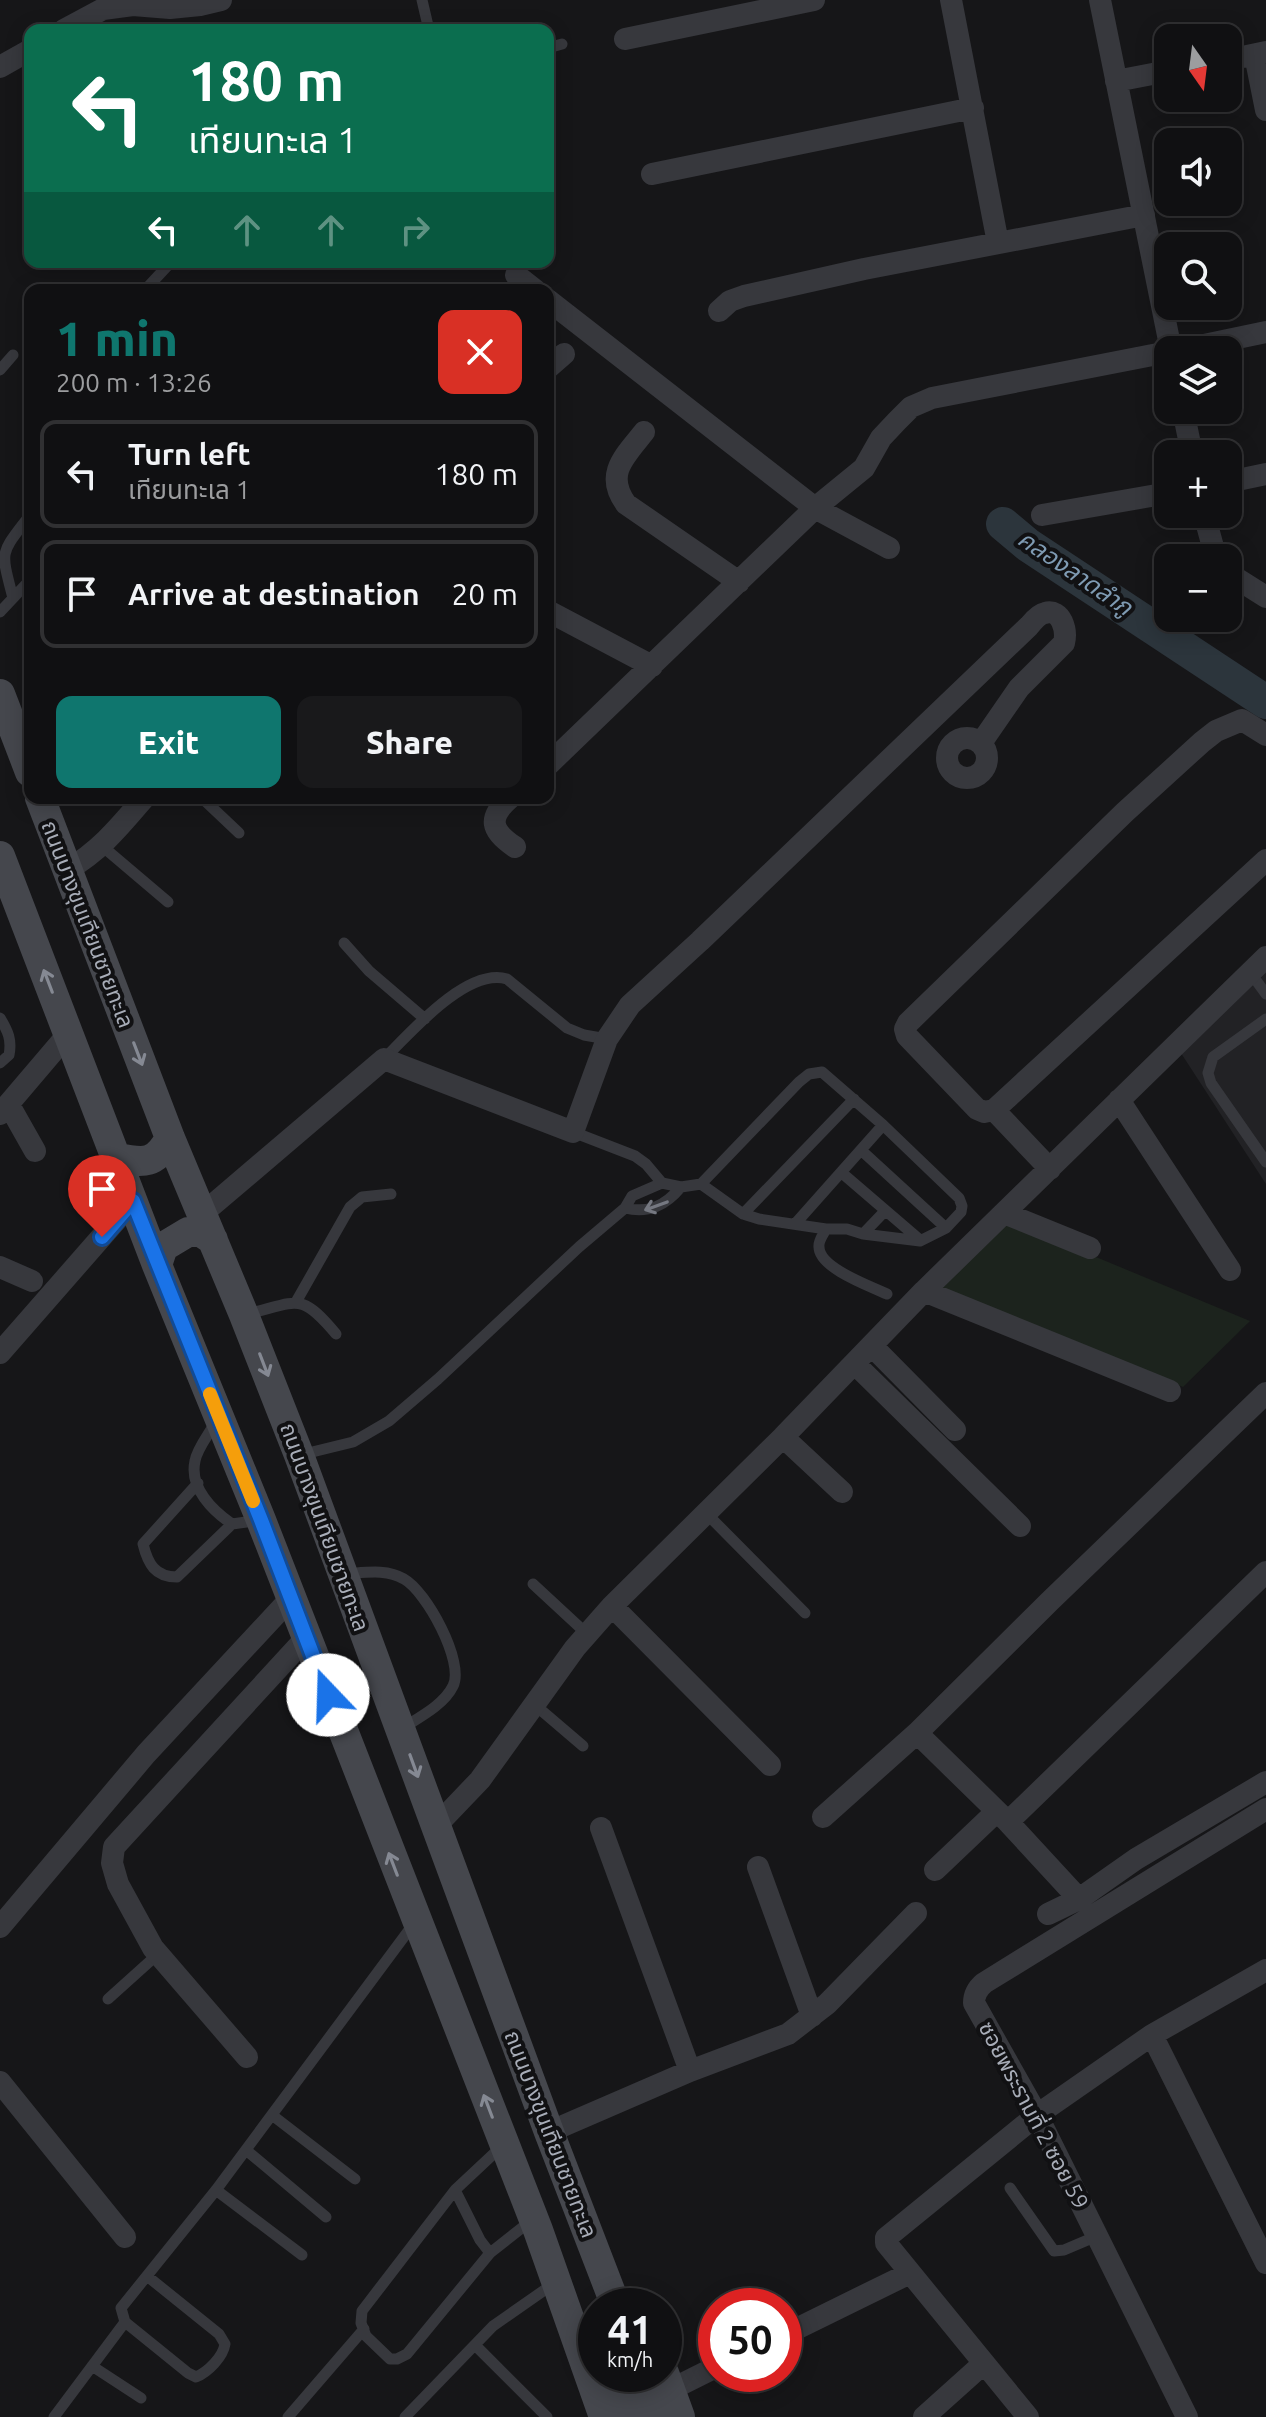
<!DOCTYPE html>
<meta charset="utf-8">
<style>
body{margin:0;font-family:Ubuntu,"Noto Sans Thai",sans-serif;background:#19191b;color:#f1f3f6;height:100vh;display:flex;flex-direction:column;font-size:30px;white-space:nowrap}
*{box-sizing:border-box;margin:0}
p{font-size:26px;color:#9c9d9f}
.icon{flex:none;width:44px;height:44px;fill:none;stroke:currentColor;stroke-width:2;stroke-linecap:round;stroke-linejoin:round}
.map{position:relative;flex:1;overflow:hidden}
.side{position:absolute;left:24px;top:284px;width:530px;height:520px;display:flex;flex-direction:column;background:#101012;border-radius:16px;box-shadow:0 4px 20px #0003,0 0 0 2px #303032}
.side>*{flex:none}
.top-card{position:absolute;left:24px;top:24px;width:530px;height:244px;border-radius:16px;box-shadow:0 4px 20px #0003,0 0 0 2px #303032;background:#0b6e4f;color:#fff;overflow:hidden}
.needle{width:52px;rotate:166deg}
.controls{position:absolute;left:1154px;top:24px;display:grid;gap:16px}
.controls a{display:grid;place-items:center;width:88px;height:88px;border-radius:16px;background:#101012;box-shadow:0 4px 20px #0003,0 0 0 2px #303032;font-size:40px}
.speed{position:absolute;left:578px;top:2288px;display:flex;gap:16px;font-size:40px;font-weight:700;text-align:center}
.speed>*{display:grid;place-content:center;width:104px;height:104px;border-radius:50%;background:#101012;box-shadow:0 4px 20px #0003,0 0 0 2px #303032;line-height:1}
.speed small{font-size:20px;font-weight:400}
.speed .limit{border:12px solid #d22;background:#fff;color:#111}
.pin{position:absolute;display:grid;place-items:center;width:68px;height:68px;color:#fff;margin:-82px -34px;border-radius:50% 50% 50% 0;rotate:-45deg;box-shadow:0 0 8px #0007}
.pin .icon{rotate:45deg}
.me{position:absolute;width:88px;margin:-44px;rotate:339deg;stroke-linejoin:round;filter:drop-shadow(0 0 6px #0008)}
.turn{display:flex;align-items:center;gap:28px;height:168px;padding:0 32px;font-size:36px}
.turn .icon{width:104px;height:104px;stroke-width:2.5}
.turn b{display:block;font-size:56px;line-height:68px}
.lanes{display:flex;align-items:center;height:76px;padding:0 32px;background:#0003;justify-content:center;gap:40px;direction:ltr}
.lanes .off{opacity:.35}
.round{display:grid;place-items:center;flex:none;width:84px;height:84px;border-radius:16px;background:#19191b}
.headline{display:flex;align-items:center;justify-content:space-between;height:136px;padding:0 32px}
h1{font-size:48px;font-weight:800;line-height:60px;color:#0f766e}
.cta{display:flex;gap:16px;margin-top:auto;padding:16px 32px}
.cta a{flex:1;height:92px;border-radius:16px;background:#0f766e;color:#fff;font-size:32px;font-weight:800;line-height:92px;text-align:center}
.cta a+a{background:#19191b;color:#f1f3f6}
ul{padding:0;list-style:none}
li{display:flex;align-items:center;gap:24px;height:108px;margin:0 16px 12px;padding:0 16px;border:4px solid #303032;border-radius:16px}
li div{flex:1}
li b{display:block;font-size:30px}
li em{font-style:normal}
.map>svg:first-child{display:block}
.built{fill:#222225}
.green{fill:#1c231d}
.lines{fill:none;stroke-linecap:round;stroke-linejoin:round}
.river{stroke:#2c353c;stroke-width:34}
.service{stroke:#37383d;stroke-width:11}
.minor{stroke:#37383d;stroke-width:22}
.secondary{stroke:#45474d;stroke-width:30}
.oneway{stroke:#858993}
.oneway2{stroke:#757881}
.route-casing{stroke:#114b97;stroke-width:20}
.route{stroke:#1a73e8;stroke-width:14}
.slow{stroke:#f59e0b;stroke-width:14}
.labels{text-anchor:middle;stroke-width:8;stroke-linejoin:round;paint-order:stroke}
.street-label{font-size:22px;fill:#a8adb8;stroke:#111113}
.water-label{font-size:24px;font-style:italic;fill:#7f9bb3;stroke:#111113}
</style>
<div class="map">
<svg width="1266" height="2417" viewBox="0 0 1266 2417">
<rect width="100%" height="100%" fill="#161618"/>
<!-- built -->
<path class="built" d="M1266,965v219l-87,-134z"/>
<!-- green -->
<path class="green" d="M1007,1220l243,101 -67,66 -243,-100z"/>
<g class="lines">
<!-- river -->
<path class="river" d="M1003,524l25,21 238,157"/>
<!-- service -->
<path class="service" d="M422,0l7,30
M548,48l14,-4
M145,290l26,-28
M0,370l13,-15
M13,598c-13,-50 -13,-43 17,-83
M0,612l30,-32
M202,798l37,35
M102,846l66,56
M344,943l25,28 56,48
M1250,972l16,22
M0,1018c8,13 12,22 9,37l-9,8
M1266,1019l-53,38 -5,16 3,10 55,79
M384,1059c26,-26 83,-92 123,-80l60,49 17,7 23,4
M573,1132l62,24 11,8 16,19
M862,1151l84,77
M842,1173l78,67
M701,1184l98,-102 10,-8 13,-2 61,53 -88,99
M625,1208c24,6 41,-3 56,-21
M743,1214l111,-115
M826,1229c-3,6 -8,12 -7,18 0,21 51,39 68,47
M863,1234l22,-23
M296,1302l54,-95 12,-10 29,-3
M247,1314c51,-12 53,-23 89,20
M216,1421c-6,12 -19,27 -21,40 -6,27 18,50 37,63l28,-4
M300,1455l53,-13 36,-21 49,-42 141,-132 46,-39 7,-12 30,-13 19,4 20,-3 42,30 16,5 67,10h21l16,5 57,7 26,-13 15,-16 1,-6 -3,-8 -76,-73
M198,1483l-55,61c5,20 12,33 34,33l55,-53
M706,1513l99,100
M343,1574c20,-1 43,-6 61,5 22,12 61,83 49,107 -9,19 -35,32 -52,43
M533,1584l54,50
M535,1705l48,41
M108,1999l50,-45
M272,2115l83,64
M502,2146l-47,44 25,50 10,13 42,-33
M246,2150l80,67
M1010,2188l44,63 10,-1 33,-14
M216,2190l86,65
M455,2190l-93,121 -1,12 5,13 24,23h7l10,-5 83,-101
M147,2276l72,58 6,10c-2,13 -17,28 -29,33l-8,-4 -63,-51 -4,-14 95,-118 199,-268
M475,2345l72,72
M92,2366l49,32
M54,2417l71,-95
M288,2417l76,-88
M405,2417l88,-91 63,-44"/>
<!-- minor -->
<path class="minor" d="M951,0l47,243
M1100,0l71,350
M64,30l39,-21 30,-4 37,3 30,-3 21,-5
M625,39l189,-39
M1255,55l11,55
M1228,60l38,-8
M0,67l30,-17
M1116,81l52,-10
M652,174l321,-66
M516,275l19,15
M548,300l267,208 74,40
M719,311l11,-10 14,-5 120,-27 280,-54
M1180,350l86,-18
M548,368l16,-14
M1183,410l9,44
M644,432c-19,24 -40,42 -18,72l113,78
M1228,482l38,-8
M1204,514l12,44
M1042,515l126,-22
M1228,573l38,24
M548,611l104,55
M947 758a20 20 0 1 1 40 0a20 20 0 1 1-40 0Z
M548,765l267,-257 49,-40 17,-30 16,-17 14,-14 21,-9 236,-46
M510,798c-23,20 -19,33 5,49
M67,870c33,-19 53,-44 77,-72
M1119,1100l111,170
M9,1105l26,46
M994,1110l272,-250
M0,1114l68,-80
M1050,1169l-56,-59 -10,2 -7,-3 -70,-73 -2,-7 3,-6 217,-211 77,-70 14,-11 26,-11 24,15
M1004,1213l86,35
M202,1214l182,-155 189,73 34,-93 23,-34 70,-64 329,-315c4,-5 10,-12 16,-13 17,-5 22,18 19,30l-45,45 -38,55
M0,1267l32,14
M924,1291l246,100
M872,1346l83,84
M0,1353l133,-152
M855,1364l165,162
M783,1437l59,55
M612,1606l158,159
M917,1733l91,89 71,77
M823,1817l94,-84 133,-132 216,-208
M1008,1822l258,-250
M436,1826l44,-46 95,-132 37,-42 171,-169 141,-146 342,-334
M601,1828l89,243
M758,1867l54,149
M935,1870l61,-58
M1048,1914l31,-15 57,-40 130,-77
M0,1927l146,-173 145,-156
M1152,2035l114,228
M247,2057l-94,-109 -35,-64 -6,-21 2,-16 192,-209
M0,2082l125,155
M549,2132l141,-61 98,-37 39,-30 89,-91
M784,2335l126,-62
M670,2390l46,-23
M924,2417l59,-53
M1028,2417l-142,-174v-5l151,-123 115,-80 114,-65
M1187,2417l-150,-302 -63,-112c0,-9 4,-15 10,-20l282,-174"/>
<!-- secondary -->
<path class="secondary" d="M0,694l30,78
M40,798l130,340 74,177 55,140 250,677 67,174
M0,856l157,409 104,255 277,710 66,187
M116,1158c29,5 39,7 54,-20
M157,1265l6,-18 25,-15h13l12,8
M664,2373l16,44
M610,2374l20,43
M642,2374l16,43"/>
</g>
<!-- one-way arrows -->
<defs><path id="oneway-shaft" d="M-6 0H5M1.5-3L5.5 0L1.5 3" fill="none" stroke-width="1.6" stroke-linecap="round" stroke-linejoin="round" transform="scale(2)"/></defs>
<g class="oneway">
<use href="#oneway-shaft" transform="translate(48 981) rotate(-111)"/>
<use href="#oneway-shaft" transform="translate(138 1054) rotate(69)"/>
<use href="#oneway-shaft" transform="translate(264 1365) rotate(69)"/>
<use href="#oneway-shaft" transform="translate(414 1766) rotate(70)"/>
<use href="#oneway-shaft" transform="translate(393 1864) rotate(-111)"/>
<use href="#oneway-shaft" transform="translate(488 2106) rotate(-111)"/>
</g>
<use class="oneway2" href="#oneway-shaft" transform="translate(656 1206) rotate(160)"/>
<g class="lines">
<!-- route casing -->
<g class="route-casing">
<path id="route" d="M102,1237l31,-36 128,319 67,175"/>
</g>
<!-- route -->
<use href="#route" class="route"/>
<!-- slow -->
<path class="slow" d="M210,1394l43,107"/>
</g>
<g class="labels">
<!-- street labels -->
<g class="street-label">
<text transform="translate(88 924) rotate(69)" y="8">ถนนบางขุนเทียนชายทะเล</text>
<text transform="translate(325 1527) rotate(70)" y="8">ถนนบางขุนเทียนชายทะเล</text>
<text transform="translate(1034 2115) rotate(62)" y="8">ซอยพระรามที่ 2 ซอย 59</text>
<text transform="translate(551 2134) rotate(69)" y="8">ถนนบางขุนเทียนชายทะเล</text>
</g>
<!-- water labels -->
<g class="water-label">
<text transform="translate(1075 573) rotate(34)" y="8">คลองลาดลำภู</text>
</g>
</g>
</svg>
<div class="controls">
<a><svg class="needle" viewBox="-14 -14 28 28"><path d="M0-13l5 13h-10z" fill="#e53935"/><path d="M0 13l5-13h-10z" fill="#9c9d9f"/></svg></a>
<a><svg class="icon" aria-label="sound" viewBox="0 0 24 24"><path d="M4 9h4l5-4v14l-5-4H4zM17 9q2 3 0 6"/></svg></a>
<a><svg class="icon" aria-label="search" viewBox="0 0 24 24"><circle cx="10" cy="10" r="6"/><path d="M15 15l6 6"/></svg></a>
<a><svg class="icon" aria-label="layers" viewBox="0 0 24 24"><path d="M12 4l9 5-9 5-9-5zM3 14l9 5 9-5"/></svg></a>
<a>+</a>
<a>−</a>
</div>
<div class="speed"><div>41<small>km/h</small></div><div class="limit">50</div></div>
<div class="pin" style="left:102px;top:1237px;background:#d93025"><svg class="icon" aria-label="arrive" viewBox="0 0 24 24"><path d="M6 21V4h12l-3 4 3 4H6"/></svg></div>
<svg class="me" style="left:328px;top:1695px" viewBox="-20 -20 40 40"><circle r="19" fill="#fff"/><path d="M0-13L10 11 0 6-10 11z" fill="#1a73e8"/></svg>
<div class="top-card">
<div class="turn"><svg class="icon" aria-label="left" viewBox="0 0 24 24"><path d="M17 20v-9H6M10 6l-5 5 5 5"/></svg><div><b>180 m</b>เทียนทะเล 1</div></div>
<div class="lanes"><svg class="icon" aria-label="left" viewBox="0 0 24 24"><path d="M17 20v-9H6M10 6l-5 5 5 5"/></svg><svg class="icon off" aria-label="ahead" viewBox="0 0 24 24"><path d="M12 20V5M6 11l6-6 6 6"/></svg><svg class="icon off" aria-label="ahead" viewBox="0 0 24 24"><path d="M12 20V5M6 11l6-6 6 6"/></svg><svg class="icon off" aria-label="right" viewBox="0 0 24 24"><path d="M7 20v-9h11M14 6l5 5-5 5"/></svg></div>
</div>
<section class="side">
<div class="headline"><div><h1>1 min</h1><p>200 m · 13:26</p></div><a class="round" style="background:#d93025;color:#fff"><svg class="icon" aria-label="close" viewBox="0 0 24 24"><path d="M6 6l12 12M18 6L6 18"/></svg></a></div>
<ul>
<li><svg class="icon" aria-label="left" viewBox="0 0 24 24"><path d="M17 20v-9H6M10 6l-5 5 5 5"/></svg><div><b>Turn left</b><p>เทียนทะเล 1</p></div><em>180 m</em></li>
<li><svg class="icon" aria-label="arrive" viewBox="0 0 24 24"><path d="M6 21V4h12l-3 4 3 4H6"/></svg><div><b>Arrive at destination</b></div><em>20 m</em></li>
</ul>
<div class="cta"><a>Exit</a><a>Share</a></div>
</section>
</div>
